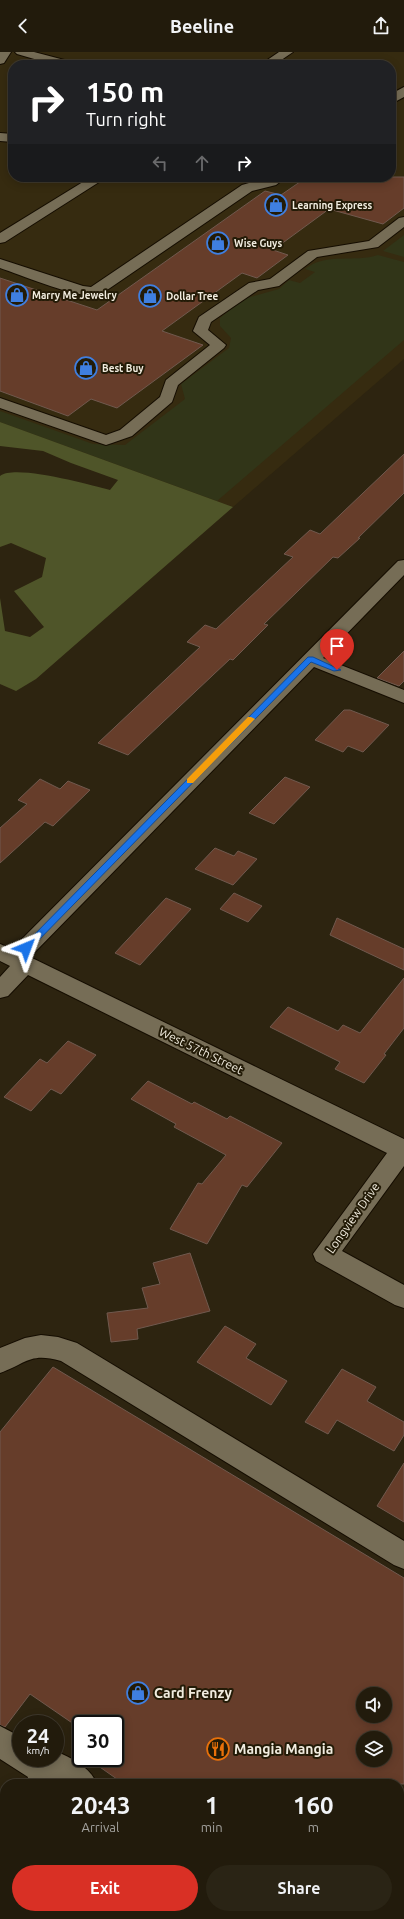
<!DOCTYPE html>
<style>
body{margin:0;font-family:Ubuntu,sans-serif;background:#2a2415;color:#f1f3f6;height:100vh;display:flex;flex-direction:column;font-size:15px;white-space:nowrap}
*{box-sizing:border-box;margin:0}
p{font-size:13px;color:#a2a19d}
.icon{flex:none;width:22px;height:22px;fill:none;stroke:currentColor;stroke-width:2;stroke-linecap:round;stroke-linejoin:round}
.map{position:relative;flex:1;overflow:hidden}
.details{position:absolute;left:0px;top:1727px;width:404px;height:140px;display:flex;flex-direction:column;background:#221b0c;border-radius:16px 16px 0 0;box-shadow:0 2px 10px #0003,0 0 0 1px #3f392d}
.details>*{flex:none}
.top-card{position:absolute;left:8px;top:8px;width:388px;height:122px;border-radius:16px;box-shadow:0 2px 10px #0003,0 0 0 1px #3f392d;background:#202124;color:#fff;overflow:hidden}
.tools{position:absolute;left:356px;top:1635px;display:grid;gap:8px}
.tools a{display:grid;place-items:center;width:36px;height:36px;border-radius:50%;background:#221b0c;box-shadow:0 2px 10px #0003,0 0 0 1px #3f392d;font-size:20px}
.speed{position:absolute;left:12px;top:1663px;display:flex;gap:8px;font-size:20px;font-weight:700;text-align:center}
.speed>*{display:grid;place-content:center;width:52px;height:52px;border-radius:50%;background:#221b0c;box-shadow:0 2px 10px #0003,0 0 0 1px #3f392d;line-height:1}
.speed small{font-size:10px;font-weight:400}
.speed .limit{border:2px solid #111;border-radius:6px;background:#fff;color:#111}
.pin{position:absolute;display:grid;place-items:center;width:34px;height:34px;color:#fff;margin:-41px -17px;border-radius:50% 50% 50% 0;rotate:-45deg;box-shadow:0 0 4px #0007}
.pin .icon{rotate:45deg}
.me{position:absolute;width:44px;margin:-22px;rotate:44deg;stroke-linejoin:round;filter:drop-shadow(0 0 3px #0008)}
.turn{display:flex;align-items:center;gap:14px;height:84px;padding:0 12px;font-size:18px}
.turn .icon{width:52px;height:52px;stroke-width:2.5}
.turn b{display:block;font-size:28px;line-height:34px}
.lanes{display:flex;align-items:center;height:38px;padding:0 12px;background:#0003;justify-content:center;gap:20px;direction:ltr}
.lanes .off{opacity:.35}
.eta{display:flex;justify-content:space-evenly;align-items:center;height:68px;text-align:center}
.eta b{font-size:24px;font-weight:700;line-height:28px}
.cta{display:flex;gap:8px;margin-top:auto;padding:8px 12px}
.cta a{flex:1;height:46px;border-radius:24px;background:#d93025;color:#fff;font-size:16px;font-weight:700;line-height:46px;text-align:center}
.cta a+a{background:#2a2415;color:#f1f3f6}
header{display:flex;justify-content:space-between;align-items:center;height:52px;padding:0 12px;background:#221b0c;font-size:18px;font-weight:700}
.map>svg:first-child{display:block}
.built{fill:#362b10;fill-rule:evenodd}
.green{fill:#313518}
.forest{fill:#4f5529}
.building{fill:#663d2a;stroke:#70594e;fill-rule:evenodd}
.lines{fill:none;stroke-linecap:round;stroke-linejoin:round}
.minor-casing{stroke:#150d00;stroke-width:2}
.minor{fill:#766d56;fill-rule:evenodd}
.route{fill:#1a73e8;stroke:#114b97}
.slow{fill:#f59e0b}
.labels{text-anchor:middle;stroke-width:4;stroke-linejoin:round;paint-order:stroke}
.far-poi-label{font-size:10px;font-weight:bold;fill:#f1ecdf;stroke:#231b07;text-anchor:start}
.street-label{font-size:12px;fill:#f1ecdf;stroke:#231b07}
.near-poi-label{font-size:14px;font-weight:bold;fill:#f1ecdf;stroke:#231b07;text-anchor:start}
</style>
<header><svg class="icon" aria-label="back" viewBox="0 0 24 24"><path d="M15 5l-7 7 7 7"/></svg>Beeline<svg class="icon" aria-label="share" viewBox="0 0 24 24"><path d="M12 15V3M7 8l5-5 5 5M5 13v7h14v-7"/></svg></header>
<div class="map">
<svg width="404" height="1867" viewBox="0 0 404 1867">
<rect width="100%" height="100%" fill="#2d2410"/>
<!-- built -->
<path class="built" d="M0,0h404v307l-171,148 -233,-85zM13,13h378v112h-378z"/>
<!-- green -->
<path class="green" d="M404,183v22l-21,-6z
M378,203l26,7v78l-187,161 -217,-79v-11l93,33 32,1 60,-46 -4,-15 48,-36 2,-10 -11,-12v-8l23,-19 36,-10 10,-9 11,3 15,-11 -10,-3c22,-17 49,-6 73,-14z"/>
<!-- forest -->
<path class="forest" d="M0,370l233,85 -197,172 -20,12 -16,-7v-86l5,33 25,6 14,-10 -30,-36 28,-14 4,-19 -35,-15 -11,4v-71c16,-12 89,9 110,14l8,-10 -47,-17 -28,-12 -43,-5z"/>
<!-- building -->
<path class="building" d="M307,125h97v31l-21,16 -54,-15 -56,41 15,5 -31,23 -15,-5 -80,58 41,14 -86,63 -26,-9 -23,17 -68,-25v-113l97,32 168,-119 16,4z
M404,402v39l-46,45h2l-22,20 -5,-1 -69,67 4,1 -35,35 -3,-1 -102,96 -30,-12 102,-96 -13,-5 18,-17 11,4 77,-72 -9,-3 26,-24 10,4z
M404,599v30l-5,5 -22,-8z
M344,658h6l39,15 -26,27 -15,-6 -5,6 -28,-12z
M285,725l25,10 -36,37 -25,-11z
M40,727l20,10 8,-8 22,9 -37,36 -8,-4 -45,41v-35l27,-24 -9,-4z
M215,796l19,8 4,-5 19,8 -24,26 -38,-16z
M234,841l28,13 -14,16 -28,-13z
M166,846l25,11 -51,56 -25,-12z
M337,866l67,31v21l-74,-35z
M404,926v50l-20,26 2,1 -22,28 -29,-14 5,-7 -70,-35 18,-20 50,24 5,-6 17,8z
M68,989l28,14 -35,39 -10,-5 -20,22 -27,-14 36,-38 7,4z
M148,1029l44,23 2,-2 33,17 3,-3 52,27 -35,44 -5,-2 -35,59 -37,-15 28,-46 4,1 24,-29 -52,-28 2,-3 -45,-25z
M190,1201l20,58 -73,18 1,10 -27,3 -4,-29 41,-5 -6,-20 18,-4 -7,-21z
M225,1274l31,18 -10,14 41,23 -16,24 -74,-43z
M53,1315l351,211v206h-280l-37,-26h36l-8,-5v-29h-34v5l-51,-35 -25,33 -5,-2v-293zM363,1642h22v22h-22zM363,1686h22v22h-22z
M342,1317l34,18 -9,14 37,21v13l-10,16 -57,-31 -9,14 -23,-12z
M404,1411v59l-27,-16z"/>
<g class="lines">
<!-- minor casing -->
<g class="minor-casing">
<path id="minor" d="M0,0h11l-7,11 -4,1z
M15,0h19l38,10 2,3h-19l-38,-11z
M279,0h14l-19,13h-14z
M404,35v10l-13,7v-10z
M0,81l13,1v8l-13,-1z
M91,125h16l-102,65 -5,1v-10z
M270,125h16l-10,8 -24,6 -142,97c-5,3 -11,7 -17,7 -20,2 -72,-20 -93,-27v-9l83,27 8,1 151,-102z
M404,165v10l-26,20 -61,10 -38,29 -21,4 -47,32 -3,8 18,15 -2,3 -46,37 -6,17 -40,34 -20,7 -6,2 -6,-2 -100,-35v-10l106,37 14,-5 40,-33 6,-17 44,-35 -17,-14 6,-14 50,-34 21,-4 38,-28 61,-10 30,-23z
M404,508v15l-81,83 81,32v13l-90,-36 -284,290 374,182v27l-62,85 62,34v23l-9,-3 -79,-44 -3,-7 74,-101 -359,-178 -20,21 -8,2v-21l10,-11 -10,-5v-17l12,5 386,-388z
M41,1283l17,2 19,6 327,198v28l-10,-4 -333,-204c-32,-9 -35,3 -61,12v-25l25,-10z
M0,1674l21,11v21h34v-7c17,7 35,16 42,33h-71l2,-7 -28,-18z
M5,1767v37l-5,2v-37z
M181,1862h33l-2,5h-33z
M257,1862h37l2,5h-37z"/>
</g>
<!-- minor -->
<use href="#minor" class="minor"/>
</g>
<!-- route -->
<path class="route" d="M308,605h5l28,13 -7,1 -23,-9 -282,288h-6v-4z"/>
<!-- slow -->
<path class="slow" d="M248,665h3l4,2 -62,64h-6v-4z"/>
<!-- icons -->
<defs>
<g id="shop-ring" transform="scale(1.15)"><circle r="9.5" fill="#231b07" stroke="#3f7fe0" stroke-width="1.5"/><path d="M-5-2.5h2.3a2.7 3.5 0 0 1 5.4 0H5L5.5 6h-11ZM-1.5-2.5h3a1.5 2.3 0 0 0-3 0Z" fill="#3f7fe0"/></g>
<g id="restaurant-ring" transform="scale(1.15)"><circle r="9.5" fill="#231b07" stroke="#e8710a" stroke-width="1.5"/><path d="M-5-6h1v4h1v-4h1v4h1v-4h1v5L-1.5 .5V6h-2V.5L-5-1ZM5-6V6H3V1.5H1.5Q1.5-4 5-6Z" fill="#e8710a"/></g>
</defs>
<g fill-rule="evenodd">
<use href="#shop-ring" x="276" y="153"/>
<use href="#shop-ring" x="218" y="191"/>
<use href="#shop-ring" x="17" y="243"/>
<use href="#shop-ring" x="150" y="244"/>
<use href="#shop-ring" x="86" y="316"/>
<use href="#shop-ring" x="138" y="1641"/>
<use href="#restaurant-ring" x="218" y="1697"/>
</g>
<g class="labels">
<!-- far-poi labels -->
<g class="far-poi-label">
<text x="292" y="157">Learning Express</text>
<text x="234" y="195">Wise Guys</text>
<text x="32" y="247">Marry Me Jewelry</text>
<text x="166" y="248">Dollar Tree</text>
<text x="102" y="320">Best Buy</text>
</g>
<!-- street labels -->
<g class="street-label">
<text transform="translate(201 999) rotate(26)" y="4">West 57th Street</text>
<text transform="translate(353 1166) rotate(-55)" y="4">Longview Drive</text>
</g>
<!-- near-poi labels -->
<g class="near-poi-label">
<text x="154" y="1646">Card Frenzy</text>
<text x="234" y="1702">Mangia Mangia</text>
</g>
</g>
</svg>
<div class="tools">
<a><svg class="icon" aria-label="sound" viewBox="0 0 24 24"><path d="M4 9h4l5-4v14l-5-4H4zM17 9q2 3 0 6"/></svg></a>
<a><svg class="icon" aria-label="layers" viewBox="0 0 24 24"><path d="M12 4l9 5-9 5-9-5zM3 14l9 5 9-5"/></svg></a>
</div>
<div class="speed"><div>24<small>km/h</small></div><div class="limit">30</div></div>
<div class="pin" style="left:337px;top:618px;background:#d93025"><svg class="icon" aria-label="arrive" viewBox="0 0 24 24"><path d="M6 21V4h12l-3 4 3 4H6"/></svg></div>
<svg class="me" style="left:26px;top:896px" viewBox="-20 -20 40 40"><path d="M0-17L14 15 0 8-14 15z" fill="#1a73e8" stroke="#fff" stroke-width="4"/></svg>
<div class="top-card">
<div class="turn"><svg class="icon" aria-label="right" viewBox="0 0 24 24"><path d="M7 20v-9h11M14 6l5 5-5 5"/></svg><div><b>150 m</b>Turn right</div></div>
<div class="lanes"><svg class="icon off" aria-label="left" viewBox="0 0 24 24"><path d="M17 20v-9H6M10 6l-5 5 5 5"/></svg><svg class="icon off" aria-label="ahead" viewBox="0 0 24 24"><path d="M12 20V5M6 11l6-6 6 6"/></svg><svg class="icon" aria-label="right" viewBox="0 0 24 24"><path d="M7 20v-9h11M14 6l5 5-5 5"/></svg></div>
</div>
<section class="details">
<div class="eta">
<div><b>20:43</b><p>Arrival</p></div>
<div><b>1</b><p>min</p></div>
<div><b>160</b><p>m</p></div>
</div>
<div class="cta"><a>Exit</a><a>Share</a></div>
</section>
</div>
